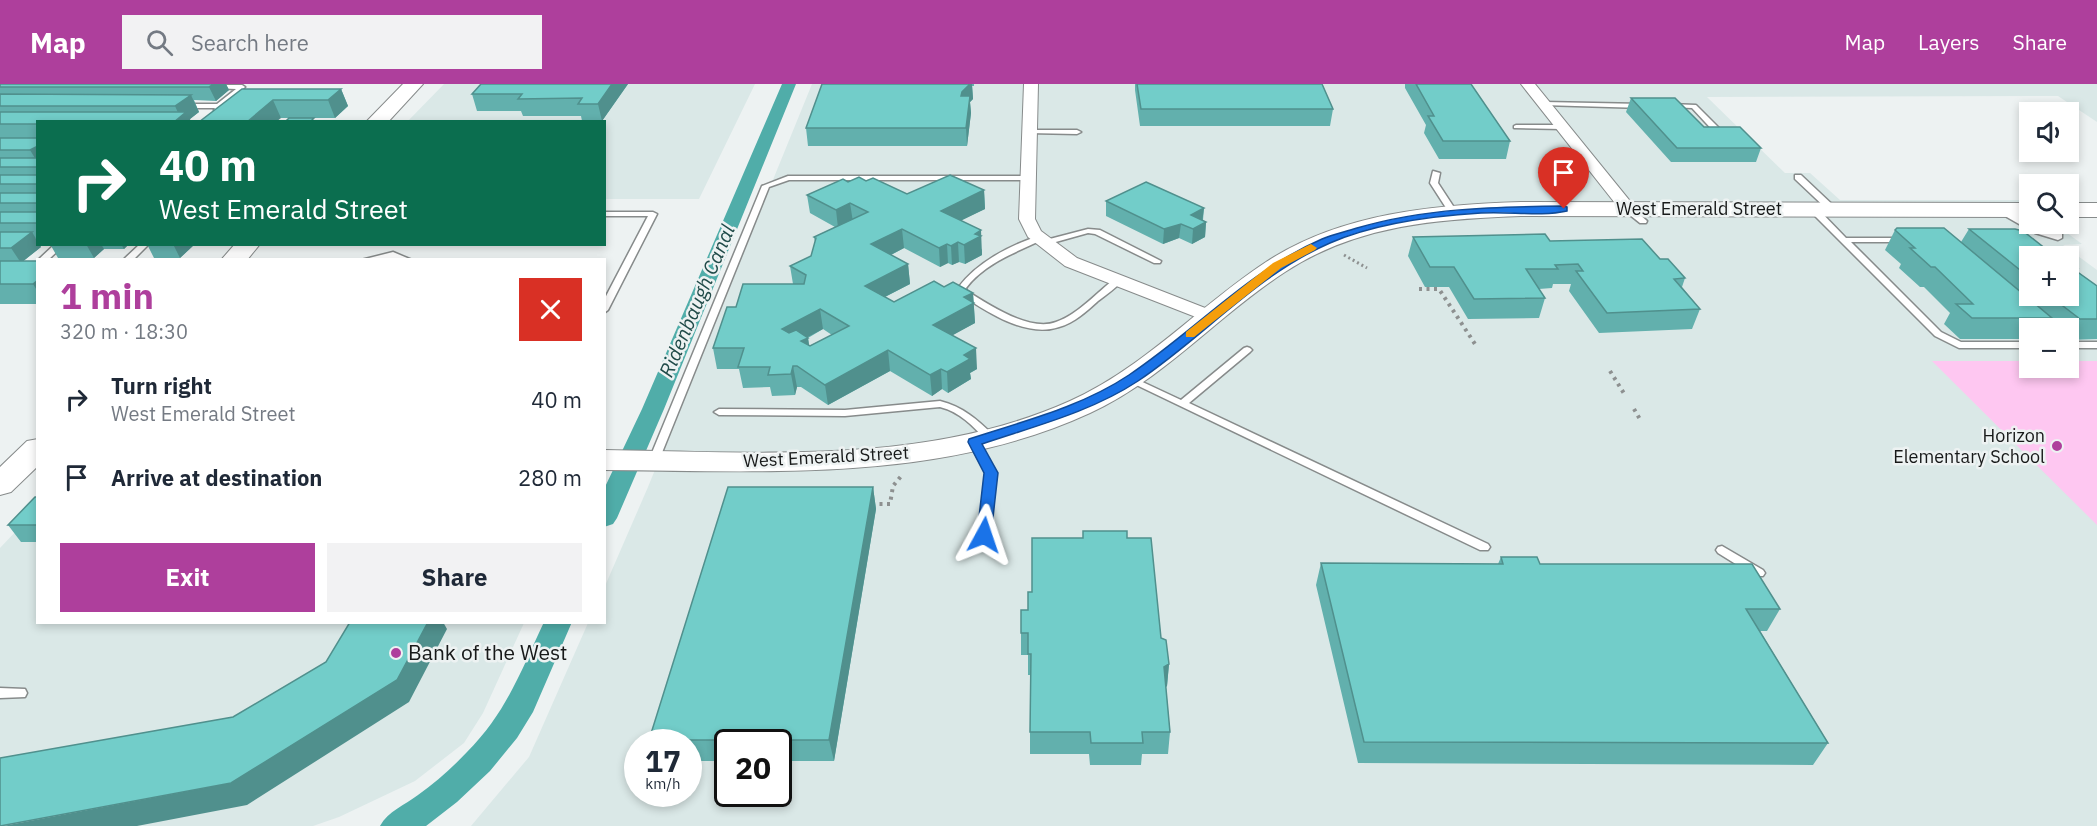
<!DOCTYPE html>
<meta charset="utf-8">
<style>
body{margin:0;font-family:"IBM Plex Sans",sans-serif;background:#f2f2f3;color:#1f2937;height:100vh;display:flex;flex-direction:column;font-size:22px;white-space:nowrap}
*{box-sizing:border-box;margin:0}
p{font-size:20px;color:#747a83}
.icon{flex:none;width:33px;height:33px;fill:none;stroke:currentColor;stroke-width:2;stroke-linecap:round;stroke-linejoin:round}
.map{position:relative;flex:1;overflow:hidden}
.details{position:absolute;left:36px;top:174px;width:570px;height:366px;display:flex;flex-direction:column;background:#fff;border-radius:0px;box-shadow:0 3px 9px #0003}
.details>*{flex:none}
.guide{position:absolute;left:36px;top:36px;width:570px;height:126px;border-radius:0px;box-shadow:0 3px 9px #0003;background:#0b6e4f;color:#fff;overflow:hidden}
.controls{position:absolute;left:2019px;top:18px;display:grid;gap:12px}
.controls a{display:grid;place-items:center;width:60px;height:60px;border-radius:0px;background:#fff;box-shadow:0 3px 9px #0003;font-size:30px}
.speed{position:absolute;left:624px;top:645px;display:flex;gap:12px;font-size:30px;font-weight:700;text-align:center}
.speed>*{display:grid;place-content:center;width:78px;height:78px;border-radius:50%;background:#fff;box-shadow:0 3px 9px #0003;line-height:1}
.speed small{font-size:15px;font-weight:400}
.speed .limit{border:3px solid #111;border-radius:9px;background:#fff;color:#111}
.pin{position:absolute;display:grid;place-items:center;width:51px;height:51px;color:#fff;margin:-62px -26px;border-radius:50% 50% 50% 0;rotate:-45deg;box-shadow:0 0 6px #0007}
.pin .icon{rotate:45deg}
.me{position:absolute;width:66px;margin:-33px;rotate:5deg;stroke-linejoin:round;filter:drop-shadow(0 0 4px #0008)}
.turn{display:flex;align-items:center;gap:21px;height:126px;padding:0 24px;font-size:27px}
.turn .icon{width:78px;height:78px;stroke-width:2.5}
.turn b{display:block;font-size:42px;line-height:51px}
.round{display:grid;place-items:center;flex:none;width:63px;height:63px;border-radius:0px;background:#f2f2f3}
.headline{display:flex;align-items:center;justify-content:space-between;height:102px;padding:0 24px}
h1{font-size:36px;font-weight:800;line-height:45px;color:#ae3f9c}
.button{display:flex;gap:12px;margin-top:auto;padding:12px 24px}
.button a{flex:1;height:69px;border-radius:0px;background:#ae3f9c;color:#fff;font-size:24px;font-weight:800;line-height:69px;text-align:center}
.button a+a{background:#f2f2f3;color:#1f2937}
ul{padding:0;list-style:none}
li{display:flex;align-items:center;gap:18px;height:78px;padding:0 24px}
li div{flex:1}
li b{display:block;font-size:22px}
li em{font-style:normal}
header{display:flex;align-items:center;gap:36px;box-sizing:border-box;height:84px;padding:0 30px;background:#ae3f9c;color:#fff}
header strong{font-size:28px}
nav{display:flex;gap:33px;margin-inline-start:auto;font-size:21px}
.search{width:420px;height:54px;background:#f2f2f3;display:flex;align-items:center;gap:15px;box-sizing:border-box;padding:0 21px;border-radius:0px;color:#747a83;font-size:22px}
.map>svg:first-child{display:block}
.built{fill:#dae8e7;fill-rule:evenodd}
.green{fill:#fec7f1}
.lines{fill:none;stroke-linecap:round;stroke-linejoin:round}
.canal{fill:#50ada9;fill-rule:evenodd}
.service-casing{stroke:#878b8b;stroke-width:3}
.minor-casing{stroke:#878b8b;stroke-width:2}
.secondary-casing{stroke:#878b8b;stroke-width:2}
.path-far1{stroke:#8d9090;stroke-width:3;stroke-dasharray:2 3;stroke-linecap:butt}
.path{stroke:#8d9090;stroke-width:4;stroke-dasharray:3 4.5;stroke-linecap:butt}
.service{fill:#fff;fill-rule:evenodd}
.minor{fill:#fff;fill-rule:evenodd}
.secondary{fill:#fff;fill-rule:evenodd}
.wall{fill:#62b0ad;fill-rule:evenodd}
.shaded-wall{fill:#50908d}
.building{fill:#72cdc9;stroke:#50908d;stroke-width:1.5;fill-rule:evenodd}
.route{fill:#1a73e8;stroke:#114b97;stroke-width:1.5}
.slow{fill:#f59e0b}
.poi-dot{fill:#ae3f9c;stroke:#edf2f2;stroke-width:2}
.labels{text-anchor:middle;stroke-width:5;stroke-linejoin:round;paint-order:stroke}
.street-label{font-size:18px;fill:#171919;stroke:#edf2f2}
.poi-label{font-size:18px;fill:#171919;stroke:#edf2f2;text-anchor:end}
.water-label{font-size:20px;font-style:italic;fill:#204b49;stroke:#edf2f2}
.near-poi-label{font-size:21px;fill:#171919;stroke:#edf2f2;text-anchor:start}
</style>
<header>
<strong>Map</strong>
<div class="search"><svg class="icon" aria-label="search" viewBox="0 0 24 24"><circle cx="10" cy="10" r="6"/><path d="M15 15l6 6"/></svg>Search here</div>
<nav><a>Map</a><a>Layers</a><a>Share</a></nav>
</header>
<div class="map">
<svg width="2097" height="742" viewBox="0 0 2097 742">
<rect width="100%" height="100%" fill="#edf2f2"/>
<!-- built -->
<path class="built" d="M444,0h311l-56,115h-94l-1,-77h-197z
M812,0h1285v38l-39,-26 -351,1 78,76h25l30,27h183l6,4 1,20h25l27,20 -19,1 34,25v556h-1626l58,-69 59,-134 16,-1 1,-36 43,-99zM2030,172h38v40h-38zM2030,244h38v40h-38zM638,658h50v52h-50zM728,658h50v52h-50z
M37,425l1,113 486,1 -41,90 -19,30 -49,38 -76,36 -26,9h-313v-278z"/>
<!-- green -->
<path class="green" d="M1932,277h97l1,7h38l1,-7h28v164z"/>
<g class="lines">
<!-- canal -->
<path class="canal" d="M782,0h14l-132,325 -47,109 -4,6 -9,3v-38l38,-80z
M544,538h28l-39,90 -16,26 -27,33 -33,31 -31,24h-46c8,-15 25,-21 38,-31 18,-13 34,-27 49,-43 39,-39 54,-81 77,-130z"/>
<!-- service casing -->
<g class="service-casing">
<path id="service" d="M214,1h28l3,2 -23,20 -2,3 6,8 -3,4h-7l3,-4 -5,-8 1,-2h-32l-3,-2 3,-2h34l19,-15 -24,-1 -1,-1z
M1544,18l99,2 3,2 -3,2 -101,-3v-2z
M1670,20l26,1 29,29 -7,2 -26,-28 -24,-1v-2z
M1516,41h46l3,2 -3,2 -48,-1v-2z
M1030,46h47l4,2 -4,2 -49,-1 -2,-1z
M1433,87l7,2 -2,10 19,29 -1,2h-6l-20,-31z
M1795,91h6l35,33v4h-6l-35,-33z
M788,92h241l4,2 -4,2h-240l-20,7 -110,273 -1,2h-8l-1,-2 113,-274z
M1625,123h6l16,14 -1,2h-6l-15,-12z
M1810,123h6l30,31h59v4h-54l90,90 20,10h69v6h-71l-24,-12 -125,-125z
M1998,124c11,0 42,21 56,26v-2l-7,-8h8l7,7v7l-4,2 -23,-7 -37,-21z
M604,128h49l4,2 -49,96 -4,3v-13l44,-84h-44z
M1088,145l12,1 61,31 -1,2h-6l-59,-29 -7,-1 -43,12 -4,-2 1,-2z
M1039,152l4,2 -1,2c-26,12 -58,24 -76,48l1,3c22,14 63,41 89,31 23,-8 41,-30 60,-44h6l1,2c-7,8 -16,14 -25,21 -11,10 -24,22 -39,26 -33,11 -72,-15 -99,-33l-2,-6c18,-25 52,-43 81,-52z
M55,160h10l-17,16h-10z
M140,160h9l-16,16h-10z
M393,168l19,8h-14l-5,-2 -32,2z
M2068,258h29v6h-29z
M1247,263l3,1 2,2 -2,2 -61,51 299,141 2,3 -2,3h-8l-354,-170 5,-3 3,1 47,22 63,-52z
M940,317c23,6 37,18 54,35l1,2 -1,2h-8c-13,-14 -26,-28 -46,-33l-95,9 -126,-1 -5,-3 5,-3 126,1z
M974,355l5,3 17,31 -6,62 -2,3h-8l-2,-3 8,-62 -17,-31z
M1722,462l41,24 2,3 -2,3h-8l-37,-23 -2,-3 2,-3z
M0,604l25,1 2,4 -2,4 -25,1z"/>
</g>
<!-- minor casing -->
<g class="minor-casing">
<path id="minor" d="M1024,0h14l-3,135 6,12 36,27 141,55 3,4 -3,4h-12l-141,-55 -37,-29 -9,-18z
M1521,0h14l99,122 2,3 -2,3h-12z"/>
</g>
<!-- secondary casing -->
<g class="secondary-casing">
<path id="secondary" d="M403,0h20l-35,38h-22z
M1521,118l509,1v14l-509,-1c-83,3 -165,9 -236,56 -68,44 -121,107 -195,141 -152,70 -323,58 -486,57v-20c155,2 321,16 466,-49 74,-33 129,-95 196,-139 75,-49 167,-57 255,-60z
M2068,119h29v14h-29z
M235,160h25l-13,16h-26z
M38,355v27l-27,26 -11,3v-28l27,-26z"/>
</g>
<!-- path-far1 -->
<path class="path-far1" d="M1344,171l23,13"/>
<!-- path -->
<path class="path" d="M1419,205h20l36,55
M1610,287l15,24
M1634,325l7,12
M872,420h18l3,-18 9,-11"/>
<!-- service -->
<use href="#service" class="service"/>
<!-- minor -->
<use href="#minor" class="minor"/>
<!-- secondary -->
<use href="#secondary" class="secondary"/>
</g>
<!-- wall -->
<path class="wall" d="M0,0h229h-3l3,6 -13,11 -22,-1 5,12 -9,7 -152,3v116h-3l3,4v2h1l2,3 -18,14h15v43h-38z
M628,0l-26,37h-20l-1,-5h-58l-2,-5h-44l-5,-17z
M822,0h152v2h-2l1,13 -3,3 1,11 -4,33h-159l-2,-18z
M1135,0h187l11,25 -3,17h-190l-5,-36z
M1405,0h66l39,57 -4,18h-67l-15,-26 2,-8 -21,-37z
M242,5h99l7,17 -13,12h-54z
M1631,14l73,29 57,21 -5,14h-85l-45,-50z
M866,97l41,13 77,-4 1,19 -24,11 21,30v5l-17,9 -6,-2 -7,3 -4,-2 -8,4 -36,-19 -13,7 17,9 2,20 -25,13 9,5 50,-15 29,6 2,30 -23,12 25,34 -7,4 1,6 -23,14 -6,-4 -10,7 -42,-25 -62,34 -27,-18h-4l-2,8 -23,1 -2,-9 -27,1 -4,-19h-22l-4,-21 23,-41 57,-23 -3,-18 21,-10 4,-14 -1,-5 21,-10 -25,-14 -3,-18 41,-13zM823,245l9,6 -23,11 -1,-8z
M1106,117l98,7 -1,12 3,2 -1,15 -13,7 -13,-6 -16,6 -57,-28z
M1969,145l61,27v40h38v-34l9,6 -2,2 22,16v53l-29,1v-12h-15l-5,-4 -3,4h-15v11h-70l-16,-15 6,-11 -26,-26h-4l-21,-19 2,-4 -16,-14 10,-20 66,12z
M1413,153l137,4 110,18 25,19 -3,9 18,22 -8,20 -93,4 -30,-42 2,-7h-18l-1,4 -13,1 6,9 -6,20 -71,1 -19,-32h-24l-17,-31z
M50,160h79l-5,5h-20l-10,9h-36z
M147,160h48l-15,14h-26z
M873,403l3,22 -42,252h-56v-19h-50v19h-40v-19h-38l-1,-2z
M38,413v45h-17l-13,-17z
M1127,454l42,126 -2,22 -1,1 4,45 -2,22h-26l-1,11h-51l-1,-11h-59v-79h-2v-20h-7v-22l7,-23 4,-18z
M1501,473l279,52 -13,22h-7l68,112 -15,22 -455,-2 -42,-178 5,-22 177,1z"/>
<!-- shaded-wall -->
<path class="shaded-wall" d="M214,0h12l3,6 -13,11 -7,-14z
M612,0h16l-26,37 -4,-17z
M970,0h2l1,15 -3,3 1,11 -4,33 -1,-18 -5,-32 1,-4z
M341,5l7,17 -13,12 -7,-18z
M191,11l8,17 -9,7 1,3h-17l6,-5 -5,-11z
M273,16l8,18 -5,4h-29z
M38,62v17l-8,-13z
M984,106l1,19 -43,21 -1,-19z
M850,119l3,19 -15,6 -2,-18z
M1204,124l-2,15 -11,-8z
M1206,138l-1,15 -13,7 1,-15z
M1181,140l-2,14 -16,6 1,-15z
M902,145l2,19 -31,16 -2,-20z
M981,146l1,25 -17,9 -1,-19 11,-11z
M32,148l6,10v2h1l2,3 -20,16 -10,-15z
M958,158l1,20 -7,3 -1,-19z
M86,160h15l3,5 -10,9z
M121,160h8l-5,5z
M173,160h22l-15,14z
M947,160l1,19 -8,4 -1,-19z
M908,180l2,20 -43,22 -2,-20z
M38,196v12l-5,-8z
M973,209l2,30 -40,22 -2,-20 31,-28z
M820,225l3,20 -38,20 -3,-20z
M808,254l3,20 -10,-17z
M976,264l1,21 -7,4 1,6 -23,14 -1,-21 17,-17z
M888,266l2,21 -62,34 -3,-20z
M793,282l4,21 -2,8 -4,-21z
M941,285l1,20 -10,7 -2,-21z
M873,403l3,22 -42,252 -5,-21z
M428,538h15l4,7 -38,73 -162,103 -110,21h-134l228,-43z
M1169,580l-2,22 -5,3 2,-22z"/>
<!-- building -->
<path class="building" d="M0,0h214l-5,3h-209z
M481,0h131l-14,20h-20l4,-6 -64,1 4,-5h-50z
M822,0h148l-8,8 -1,4h9l-4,32h-160z
M1137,0h185l11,25h-192z
M1416,0h55l39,57h-67l-15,-25h6z
M242,5h99l-13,11h-55l-26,22h-48z
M0,10l191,1 -16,11h-175z
M1631,14h44l29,29h36l21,21h-84z
M0,28h186l-12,10h-136v2h-38z
M289,34h25l-4,4h-25z
M0,54h38v8l-8,4h-30z
M0,74h38v9h-38z
M0,91h38v9h-38z
M950,91l34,15 -43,21 40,19 -6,4 6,2 -17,9 -6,-3 -7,4 -4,-2 -8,4 -37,-19 -31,15 37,20 -43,22 29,16 40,-21 10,6 9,-5 20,11 -9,4 10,6 -41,22 43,23 -12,7 6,4 -23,13 -6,-3 -11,6 -42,-25 -63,35 -28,-19h-4l-2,8 -23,1 2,-8h-32l6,-19h-31l14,-41h9l7,-23h61l2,-9 -16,-9 21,-10 5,-18 -2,-1 54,-25 -18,-9 -14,7 -29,-15 36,-16 5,3 11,-5 7,4 7,-3 34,16zM820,225l29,17 -39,20 -9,-5 7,-3 -12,-8 -7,3 -7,-4z
M1146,98l58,26 -13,7 15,7 -13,7 -12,-5 -17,5 -58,-28z
M0,109h38v10h-38z
M0,128h38v11h-38z
M1897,144h47l108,90h-80l-16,-14h17l-38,-37h-4l-21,-19h5l-20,-18z
M1969,145h46l8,2 23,18h6l10,7h-32v22z
M0,148h32l-21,16h-11z
M1545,150l5,7 92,-2 18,20h8l17,19 -11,1 26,30 -93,4 -31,-42h7l-5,-7 -23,1 3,4h-32l19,29 -71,1 -20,-32h-24l-17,-30z
M0,177h38v19l-5,4h-33z
M2068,178l9,6h-5l25,18v33h-17l-30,-23h18z
M728,403h145l-44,253h-180z
M35,413h3v28h-30z
M1083,447h44v7h24l10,100 5,2 3,24 -5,3 6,65h-28l1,11h-52l-1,-11h-60l1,-78h-3v-21h-7v-23h7v-18h4v-54h51z
M1501,473h36l3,7h212l28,45h-34l82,134 -464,-1 -43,-179 182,1z
M350,538h78l-31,58 -166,103 -231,43v-68l233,-41 93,-55z"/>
<!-- route -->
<path class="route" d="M1564,122l3,1v4c-27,6 -58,0 -86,2 -50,3 -105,10 -151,30 -74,32 -126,94 -192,138 -47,31 -103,45 -156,63l16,29 -7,62 -7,5 -7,-5 7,-62 -16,-31 1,-3c55,-18 112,-32 160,-64 66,-44 119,-104 193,-136 11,-5 23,-7 35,-11 68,-20 136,-21 207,-22z"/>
<!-- slow -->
<path class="slow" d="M1311,160l6,4 -2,2 -34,18 -87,69h-8v-5l87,-69z"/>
<!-- markers -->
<g class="poi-dot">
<circle cx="2057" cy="362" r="6"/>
<circle cx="396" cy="569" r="6"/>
</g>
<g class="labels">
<!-- street labels -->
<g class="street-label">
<text x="1699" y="131">West Emerald Street</text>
<text transform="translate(826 373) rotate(-3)" y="6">West Emerald Street</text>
</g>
<!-- poi labels -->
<g class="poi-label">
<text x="2045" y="358">Horizon<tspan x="2045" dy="21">Elementary School</tspan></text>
</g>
<!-- water labels -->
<g class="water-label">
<text transform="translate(697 217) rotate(-67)" y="7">Ridenbaugh Canal</text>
</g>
<!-- near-poi labels -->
<g class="near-poi-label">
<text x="408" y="576">Bank of the West</text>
</g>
</g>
</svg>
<div class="controls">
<a><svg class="icon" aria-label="sound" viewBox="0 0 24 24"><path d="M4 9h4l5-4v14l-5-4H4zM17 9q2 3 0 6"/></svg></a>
<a><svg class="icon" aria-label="search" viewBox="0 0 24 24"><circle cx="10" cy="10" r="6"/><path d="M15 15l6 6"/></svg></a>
<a>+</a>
<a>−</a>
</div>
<div class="speed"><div>17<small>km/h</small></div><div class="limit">20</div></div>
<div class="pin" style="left:1564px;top:125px;background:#d93025"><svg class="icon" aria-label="arrive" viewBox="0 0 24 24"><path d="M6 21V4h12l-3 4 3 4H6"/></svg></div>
<svg class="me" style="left:984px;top:451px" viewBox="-20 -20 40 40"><path d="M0-17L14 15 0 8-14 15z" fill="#1a73e8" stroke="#fff" stroke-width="4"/></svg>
<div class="guide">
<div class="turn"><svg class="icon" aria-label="right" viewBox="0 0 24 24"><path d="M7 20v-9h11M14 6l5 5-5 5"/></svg><div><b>40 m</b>West Emerald Street</div></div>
</div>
<section class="details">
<div class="headline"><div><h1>1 min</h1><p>320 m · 18:30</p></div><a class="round" style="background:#d93025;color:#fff"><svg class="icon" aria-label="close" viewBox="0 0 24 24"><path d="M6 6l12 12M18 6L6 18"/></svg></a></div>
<ul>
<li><svg class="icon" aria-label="right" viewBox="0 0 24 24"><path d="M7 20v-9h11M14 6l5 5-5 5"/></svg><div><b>Turn right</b><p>West Emerald Street</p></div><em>40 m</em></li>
<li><svg class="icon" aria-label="arrive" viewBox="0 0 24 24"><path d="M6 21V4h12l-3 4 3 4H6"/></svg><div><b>Arrive at destination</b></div><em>280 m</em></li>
</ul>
<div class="button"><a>Exit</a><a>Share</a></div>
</section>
</div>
